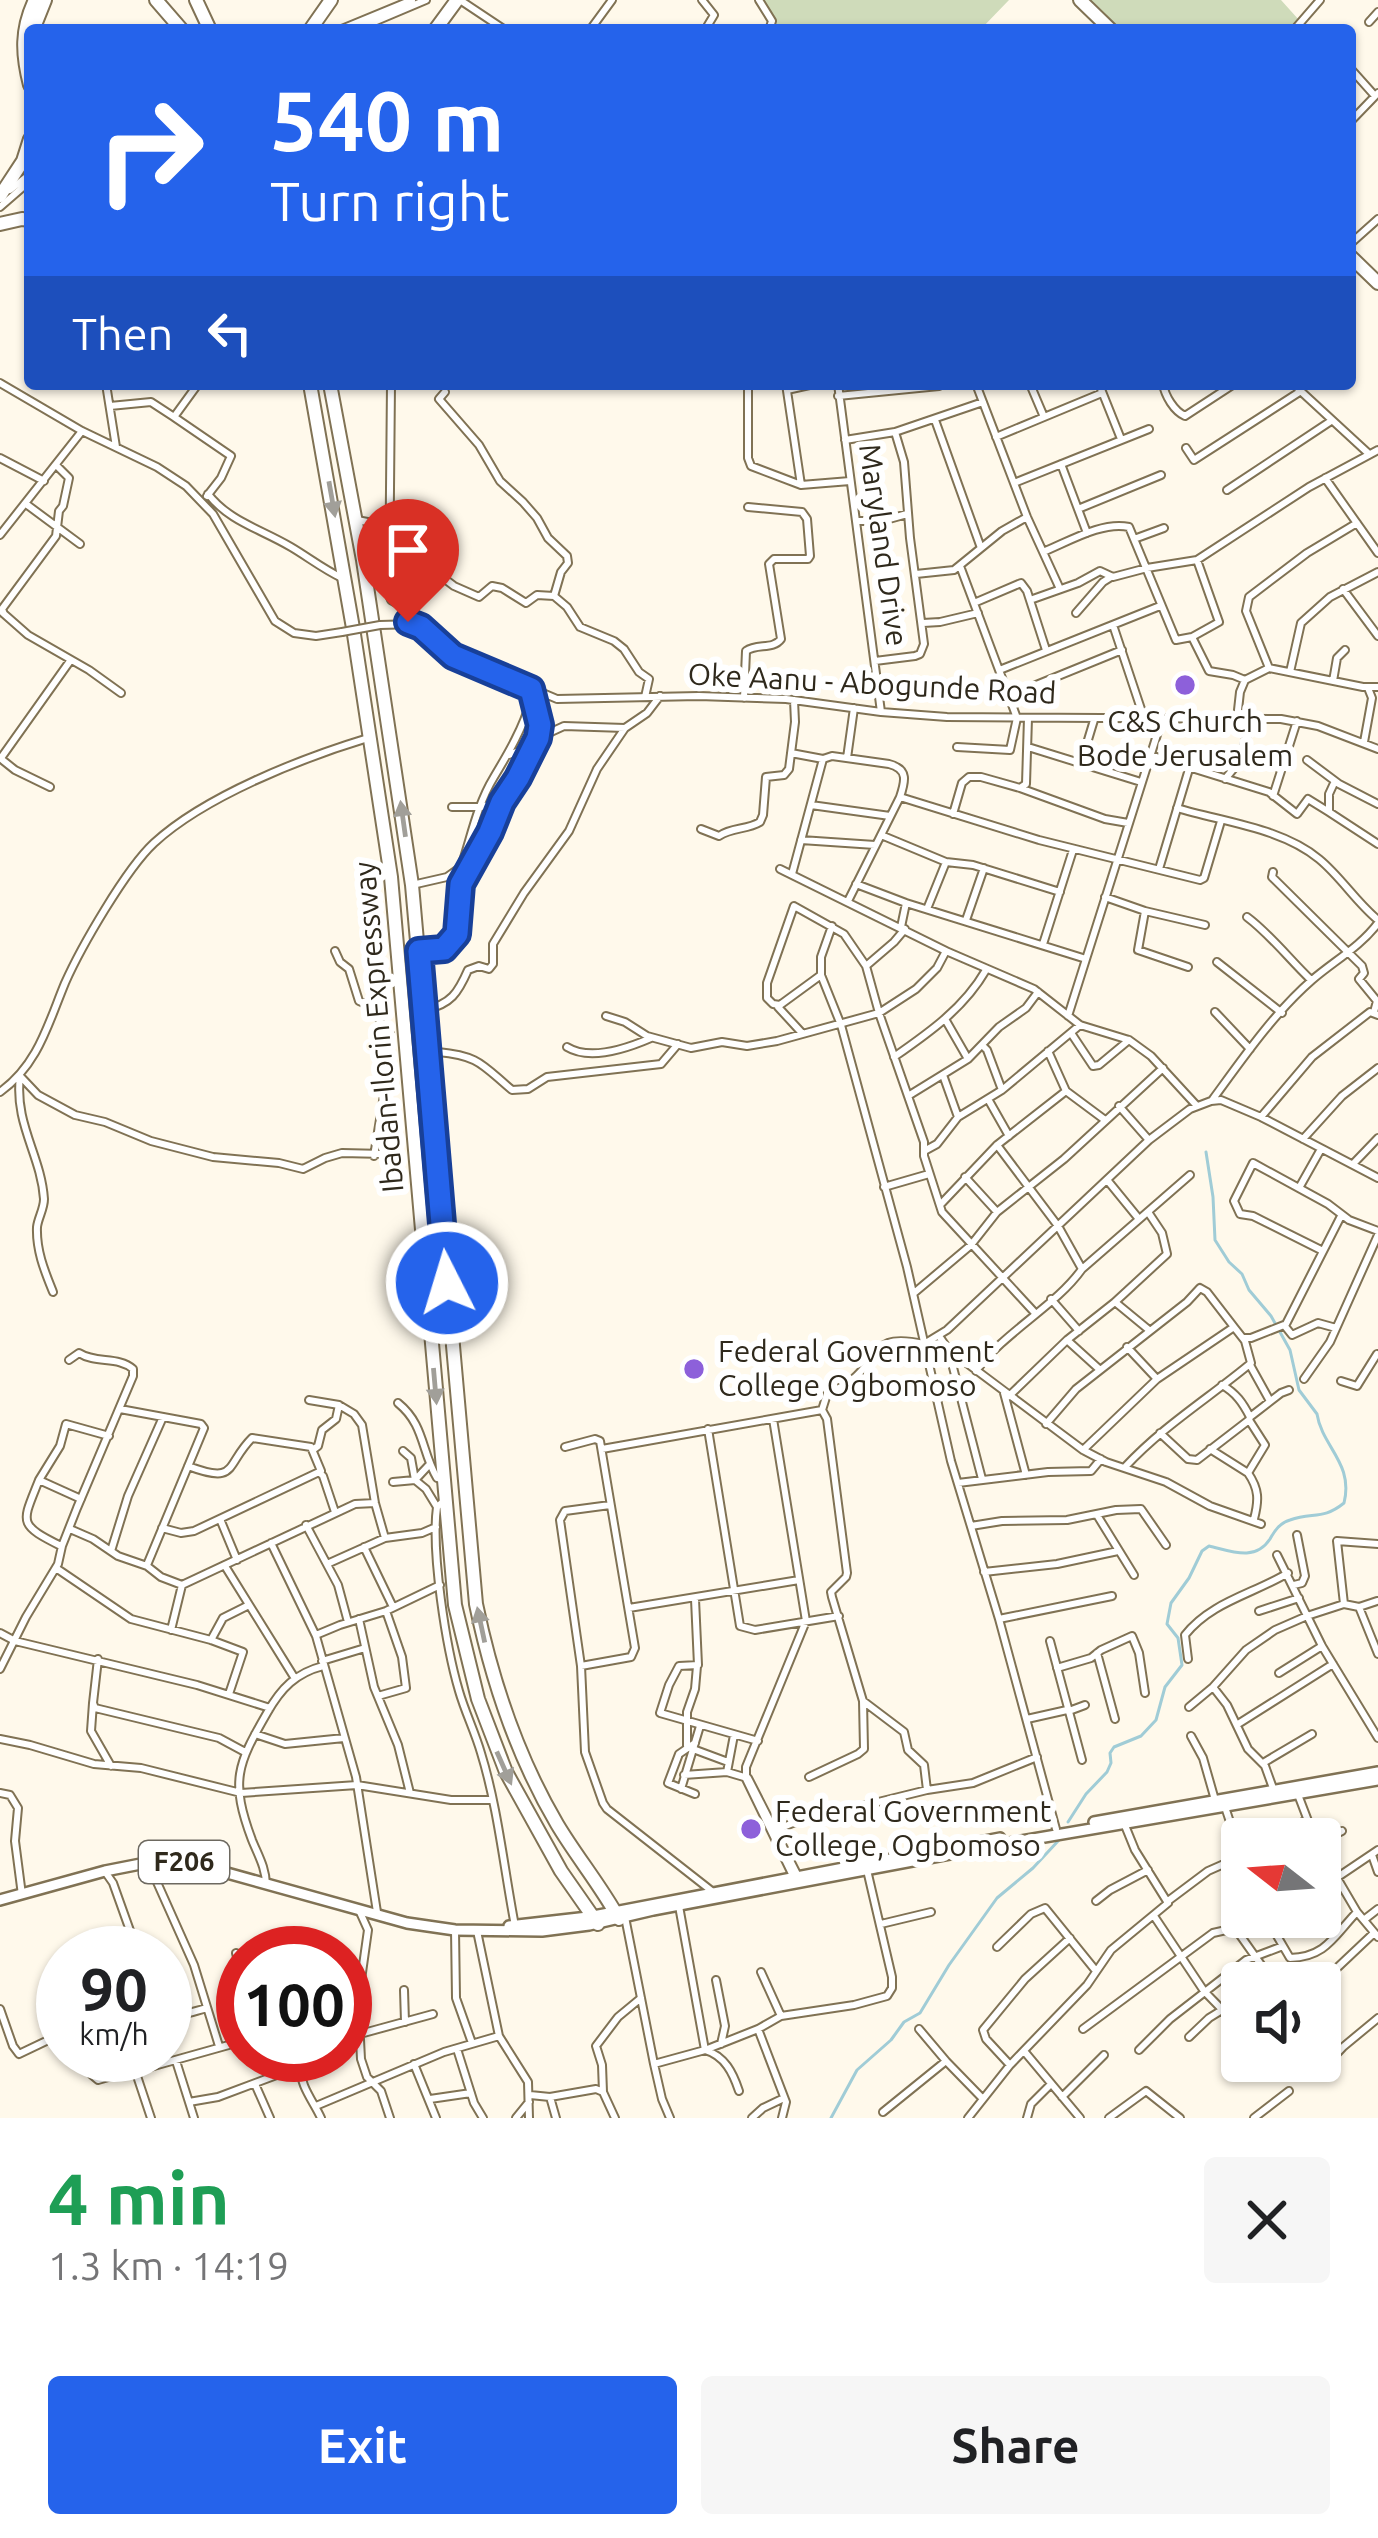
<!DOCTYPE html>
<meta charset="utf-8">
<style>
body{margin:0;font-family:Ubuntu,sans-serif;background:#f6f6f6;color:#202124;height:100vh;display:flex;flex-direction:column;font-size:45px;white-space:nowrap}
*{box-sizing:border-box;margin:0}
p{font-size:39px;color:#757577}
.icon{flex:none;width:66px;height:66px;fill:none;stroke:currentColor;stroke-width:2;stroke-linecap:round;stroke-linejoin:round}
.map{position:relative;height:2118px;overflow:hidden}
.panel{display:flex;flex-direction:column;background:#fff;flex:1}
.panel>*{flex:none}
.top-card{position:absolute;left:24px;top:24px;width:1332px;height:366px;border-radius:12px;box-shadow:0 3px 9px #0004;background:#2563eb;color:#fff;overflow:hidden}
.needle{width:78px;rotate:287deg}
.fabs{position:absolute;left:1221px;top:1818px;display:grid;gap:24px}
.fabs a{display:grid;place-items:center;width:120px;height:120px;border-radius:12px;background:#fff;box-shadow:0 3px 9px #0004;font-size:60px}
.speed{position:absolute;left:36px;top:1926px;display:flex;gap:24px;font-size:60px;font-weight:700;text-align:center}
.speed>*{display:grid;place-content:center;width:156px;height:156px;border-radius:50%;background:#fff;box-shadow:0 3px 9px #0004;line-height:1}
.speed small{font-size:30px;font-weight:400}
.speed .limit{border:18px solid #d22;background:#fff;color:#111}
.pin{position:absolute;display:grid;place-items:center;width:102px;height:102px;color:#fff;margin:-123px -51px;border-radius:50% 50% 50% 0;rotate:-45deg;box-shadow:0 0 12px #0007}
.pin .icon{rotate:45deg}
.me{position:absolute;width:132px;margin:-66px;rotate:355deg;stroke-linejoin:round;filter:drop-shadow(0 0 9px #0008)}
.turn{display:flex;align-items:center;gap:42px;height:252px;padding:0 48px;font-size:54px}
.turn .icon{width:156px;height:156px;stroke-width:2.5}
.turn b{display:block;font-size:84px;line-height:102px}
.then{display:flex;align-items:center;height:114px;padding:0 48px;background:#0003;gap:24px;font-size:45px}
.round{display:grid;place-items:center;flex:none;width:126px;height:126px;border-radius:12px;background:#f6f6f6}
.summary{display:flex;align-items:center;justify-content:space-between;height:204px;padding:0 48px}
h1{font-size:72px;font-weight:700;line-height:90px;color:#1e9e55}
.cta{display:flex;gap:24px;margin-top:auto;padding:24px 48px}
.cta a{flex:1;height:138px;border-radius:12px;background:#2563eb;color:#fff;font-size:48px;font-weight:700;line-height:138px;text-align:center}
.cta a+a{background:#f6f6f6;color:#202124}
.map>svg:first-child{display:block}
.green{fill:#cfdbba}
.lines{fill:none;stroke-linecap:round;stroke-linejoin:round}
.stream{stroke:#a0ccd6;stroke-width:3}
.minor-casing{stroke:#807254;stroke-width:10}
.major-casing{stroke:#807254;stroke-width:14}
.highway-casing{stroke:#807254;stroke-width:16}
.minor{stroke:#fff;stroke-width:6}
.major{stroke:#fff;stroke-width:9}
.highway{stroke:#fff;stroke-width:12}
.minor-bridge-casing{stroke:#807254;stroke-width:10;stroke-linecap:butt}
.minor-bridge{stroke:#fff;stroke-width:6}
.oneway{fill:#a19f99}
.route-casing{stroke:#184099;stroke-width:30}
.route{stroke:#2563eb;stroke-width:21}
.poi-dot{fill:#8d60da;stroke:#fff;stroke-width:4.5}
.labels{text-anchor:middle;stroke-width:12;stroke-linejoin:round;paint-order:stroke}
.shield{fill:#fff;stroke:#6d6960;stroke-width:3}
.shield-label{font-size:27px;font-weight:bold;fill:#2f291c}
.street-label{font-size:30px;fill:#2f291c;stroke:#fff}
.poi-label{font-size:30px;fill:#2f291c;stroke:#fff;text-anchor:start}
</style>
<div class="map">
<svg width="1378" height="2118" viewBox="0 0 1378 2118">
<rect width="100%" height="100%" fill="#fff9eb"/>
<!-- green -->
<path class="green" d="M760,0h249l-29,30h-200z
M1088,0h193l18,20 -8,10h-175z"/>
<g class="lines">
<!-- stream -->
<path class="stream" d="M1068,1822l18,-28 21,-22 4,-9 -1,-10 4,-6 27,-11 15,-16 9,-33 17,-22 -4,-27 -11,-14 4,-21 18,-25 13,-27 7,-5c22,5 46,16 61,-7 5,-9 10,-16 20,-19 23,-8 33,0 54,-17 10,-40 -22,-56 -27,-89l-18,-24 -9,-40 -19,-34 -22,-26 -7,-16 -13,-12 -14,-22 -2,-43 -7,-45
M831,2118l26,-48 34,-30 13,-18 16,-9 29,-48 48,-67 36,-30 26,-28"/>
<!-- minor casing -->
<g class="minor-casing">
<path id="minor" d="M460,0l45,30
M702,0l12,15 -9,15
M759,0l13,21 -3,9
M1369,22l9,-10
M339,30l73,-30
M355,30l71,-30
M590,30l22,-30
M1294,30l26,-30
M1350,68l25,28
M1350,122l28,-29
M10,190l20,-16
M0,207l30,-26
M1350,244l28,-25
M0,383l82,48 75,36 29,19 27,28 62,107 19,12 22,3 26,-4
M106,384l10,63
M391,384l-2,211 2,5c31,17 49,27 70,56
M748,384v74l3,8 50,19 49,-4
M786,384l15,101
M838,384l43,328
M976,384l51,133 33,72
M1030,384l14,33
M1099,384l22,55
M1163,384c2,12 11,27 22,32l49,-32
M1293,384l76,70
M787,390l27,-6
M445,392l-6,7 40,46 21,36 23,21 14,16 11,20 19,18 1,7 -7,9 -7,24 13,11 13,20 34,14 10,8 15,23 10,7 -4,18
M838,396l101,-10
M110,406l41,-4 23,15 24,-33
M174,417l57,39 -10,22 -14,18
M935,420l46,128
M996,437l106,-44
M845,440l50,-8 88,-30
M1186,448l8,12 107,-69
M0,458l44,23
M1061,464l26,69
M1325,478l53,75
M1014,483l135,-54
M1227,490l104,-69
M208,494c22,28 53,35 83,53 17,10 32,22 51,31
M26,504l54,40
M1078,509l83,-34
M357,520l26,5 5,-2
M858,521h24l25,-7
M0,535l82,-104
M1134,539l30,-11
M1043,552c25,-10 59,-31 86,-25l47,113 16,-3 27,-15 -22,-62
M412,554l42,32 25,11 13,-11 10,2 24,15 11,-8 17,1
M916,574l38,-4 48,-39 25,-14
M1343,589l35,47
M1030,600l48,-17 22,-12 13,6 34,-9 50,-8 112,-73 69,-37
M974,603l47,-20 6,8 19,59
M3,613l25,22 61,35 32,23
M1076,613l27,-31 8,-5
M4,614l-2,-5 54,-73 3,-25 4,-5 6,-28 -12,-12
M923,623l17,-1 38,-9
M380,625l36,-1 37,31 104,44 142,-3 87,3 95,13 66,5 334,2 37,7 60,23
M1113,625l31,93
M1192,637l17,34 24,4 12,5
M875,661l40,-5 5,-2 4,-10 -14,-106 -6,-76 -9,-30
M1269,668l-23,-57 3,-14 58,-44 50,-30
M1002,669l158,-63
M1290,672l11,-49 29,-26 48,-25
M1333,681l4,-23 8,-8
M1009,696l113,-46
M744,698l2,-47c11,-8 27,-1 35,-12l-12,-75 5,-5h34l2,-3 -3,-37 -5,-7 -54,-5
M1237,719l3,-27 5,-12 24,-12 94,19h15
M538,738l26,-12 61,2
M1364,742l8,-44 -4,-10
M957,747l53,3 7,-32 -57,-152
M1028,747l113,35
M791,753l32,6 9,-3 57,8c20,5 16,18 11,33l-52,104
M509,755l26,-11
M1150,755l119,37 28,22 11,-15 21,13
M0,758l15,12 35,17
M1,758l69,-97
M847,758l7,-50
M1307,760l32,24 39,20
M1081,763l13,-43
M1225,779l15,-18 11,-42
M1335,781l-6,13v18l49,32
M1020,788l85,31 23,4
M1273,796l24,-75
M900,797l139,43 161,40 4,-2 17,-57
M811,805l79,11
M452,807h29l21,-5
M1177,808c46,14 105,20 142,51 22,18 37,43 59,61
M953,814l9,-31 7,-6h12l39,11 6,-4 2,-66
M701,829l18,7c13,-9 28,-6 41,-14l3,-7 3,-38 18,-2 5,-6 6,-47 -1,-22
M881,835l65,27
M801,840l74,5
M780,869l166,82 88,38 46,36 49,15 22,16 46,50
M1159,869l30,-100
M1273,872l-1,5 90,89 2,7 -5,6 18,22 -3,11
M792,874l31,-115
M856,884l50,19 180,56
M412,885l35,-8 14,-10c10,-30 16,-62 33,-90 15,-25 29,-49 37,-77
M1105,897l40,14 60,14
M927,909l19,-47 27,3 87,27
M1145,911l-7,39 50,17
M1247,917c23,17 43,43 64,63
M966,920l18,-52
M832,926l-11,31v18l20,50 66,242 44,194 48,158 57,210
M901,927l5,-24
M1043,944l30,-94
M335,951l5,11 9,7 10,32 18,8 5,21 8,4 -5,55 -11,67
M419,951l25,-2 13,-15 4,-50 77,-146 2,-13 -8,-34
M1217,962l65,51
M866,966l28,-24 11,-13
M821,975l-41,30 -7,-1 -6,-6v-15l27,-77 50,28 22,32 13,47 45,129v14l18,56 93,101
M778,1007l23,25
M425,1010c26,-6 33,-17 43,-40l11,-4 10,3 4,-5v-20l31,-51 45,-62 28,-62 28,-41 22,-15 13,-17
M1215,1012l35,37
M606,1016l19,6 22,14 44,12 31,-6 25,4 30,-5 102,-28 37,-24 21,-21 9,-17
M1068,1016l94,-297
M945,1019l23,40 31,-32 27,-19 12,-16
M1071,1033l22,33 6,-1 30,-25
M431,1045l7,7c42,4 44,13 74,38l16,-1 19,-12 114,-13 17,-20
M983,1046l4,4 15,40
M567,1047c23,14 61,1 84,-9
M1048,1051l18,40 39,29
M894,1057c36,-25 70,-49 92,-87
M943,1075l15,42
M20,1076l18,19 37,20 30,7 46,19 62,16 66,6 24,6 22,-11 17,-5 42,1
M20,1076c-6,48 21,79 24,123 0,10 -6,19 -7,28 -1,24 8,45 16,65
M0,1092c38,-27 48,-68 65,-109 16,-36 61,-114 89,-140 51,-47 148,-85 214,-105
M908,1096l60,-37
M988,1099l21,37
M1213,1099c30,-41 61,-86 99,-119 22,-19 48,-33 66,-57
M1119,1106l29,33
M1261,1117l51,-60 58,-45 8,3
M1303,1139l39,-43 36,-28
M997,1145l61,81 24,43
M926,1150l11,-6 21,-27 44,-27 78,-65
M1353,1164l25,-26
M965,1177l32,35
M1108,1181l31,38
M884,1187l45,-13
M1299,1188l22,-39
M940,1205l57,-60 69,-54
M1321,1250l-68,-34 -13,-2 -6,-13 19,-38 75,41 21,16 29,11
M914,1293l57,-48 26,-33 67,-53 99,-91
M1051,1299l28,32
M1115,1302l34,28
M1285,1326l56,-110
M939,1336l9,13 135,101 23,12 60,20 44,24 51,18
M1244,1338h7l33,-13 8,10 26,-12 18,5
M1067,1340l32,29
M1127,1347l30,32
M949,1352l33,127
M1250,1365l20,36
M976,1371c28,-39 80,-65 106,-102l108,-94
M1304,1379l26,-37 48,-107
M1341,1381l16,5 20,-32
M1004,1393l22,82
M1009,1396l58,-56 48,-38 52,-48 -5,-21 -14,-21
M309,1400l30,5 15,9 8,11 13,78 10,35
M398,1403c27,22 23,48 39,75l6,1
M120,1409l81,15 3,4 -57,137
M822,1410l5,9 20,154 -1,4 -15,15 1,5 31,104 41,31 4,18 16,15 3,25
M1250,1417l31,-24 8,-3
M1046,1424l30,-35 111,-87 13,-14 7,4 27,35
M708,1429l32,197 15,4 84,-14
M1160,1433l28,26 9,1 52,-40
M565,1447l30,-8 5,2 35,207 -4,9 -50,9
M314,1449l4,-3 4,-16 14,-11 3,-14
M602,1449l220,-39 5,-16c8,-5 19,-8 25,-14 31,-26 20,-47 72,-36l23,-14 202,-190 41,-31 21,-8 10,-1 40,17 117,61
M1210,1449l38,24 17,-28 -16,-25 1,-3c-7,-14 -14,-24 -28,-32
M1083,1450l74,-71 77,-52 11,14 6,22c-42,35 -88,63 -126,104
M403,1451l8,7 4,22 11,9 11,18
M188,1466c50,19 37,-1 64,-28l59,9 10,24
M1248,1473c11,16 11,27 6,46
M39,1480l21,-34 6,-22 43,12
M393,1482l22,-2 14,-15
M958,1483l90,-11 43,-1 10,-12
M445,1500l-8,7c-6,45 9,140 22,184 6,21 16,41 22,62 17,55 23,116 34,173
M610,1505l-45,6 -5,9 21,146 4,86 18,51 4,6 106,83
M1097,1515l37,60
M220,1519l17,41
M306,1525l32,60 10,37
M971,1526l31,-5 65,-1 49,-10 25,-1 25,36
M162,1528l19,5 13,-2 125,-59 4,4 12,36
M70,1529l23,10 25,17 29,10 14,11 21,8 173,-81 20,-1
M271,1543l45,93 40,141 21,135
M61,1546c-44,-22 -39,-23 -22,-66l42,19
M364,1547l29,60
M111,1551l17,-55 35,-79
M1277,1555l45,91 56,92
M327,1564l58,-26 37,-5 14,-6
M225,1566l69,111
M56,1568l75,51 80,21 32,12 -14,42
M984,1572l73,-8 61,-13
M1294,1585l8,-2 3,-7 -8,-41
M695,1599l3,66 -19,1 -10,19 -9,28 98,28
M1344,1604l-7,-63 41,3
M1359,1607l19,47
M629,1608l170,-28
M1259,1611l40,-13
M359,1619l15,68 24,58 12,48
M999,1619l113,-23
M171,1630l11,-45
M0,1633l15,8 182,44 73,23
M316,1635l24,-10 46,-14 54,-26
M211,1640l12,-22 26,-13
M1050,1641l32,119
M1097,1653l18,66
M98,1659l-5,44 2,5 124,30 26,14
M1188,1659l-3,-24c26,-33 68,-41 103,-62
M322,1661l43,-13
M1057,1668l34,-10 10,-8 31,-14 7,17 6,40
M0,1669l26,-52 32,-53 4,-18 15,-38 56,-132v-7c-15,-13 -37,-5 -54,-16l-10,7
M1279,1673l43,-27
M1213,1687l14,18 21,44 17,17 9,25
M378,1696l28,-8 -4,-31 -16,-46
M93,1703l-2,28 20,35
M1189,1707l24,-20 33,-37 29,-20 32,-14 37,-12 15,3 18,-6
M1069,1711l16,-6
M1027,1719l40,-9
M1238,1724l95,-60
M255,1734l30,10 59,-6
M734,1735l-7,37 17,5
M1191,1736l12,22 12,42
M0,1739l30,6 64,19 47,4 100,25 116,-8 94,15h40
M695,1743l-16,11 -11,29 27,11
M687,1746v-34l8,-23 2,-23
M693,1749l35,13
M1263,1763l49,-29
M684,1775l43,-3
M746,1775v-8l60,-146 -33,-202
M809,1777l49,-23 6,-5 -1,-48
M748,1778l50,98
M746,1779l48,99
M681,1789l19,-63
M1297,1792l18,47
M0,1793l10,2 8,13 -3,33 7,54
M1225,1807l16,48
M776,1830l17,-7 134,-33 46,-7 64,-26
M1275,1839l31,-19
M1320,1842l22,-11
M1320,1849l37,63 21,25
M1372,1855l6,17
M161,1860l-5,20 38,85 25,81
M106,1873l7,10 25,70
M266,1885c0,-17 -8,-30 -14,-45 -22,-59 -15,-75 15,-127 14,-25 29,-40 56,-47
M1320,1889l58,-39
M1096,1901l14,-11 38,-20
M1168,1901l40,-30 34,-15
M679,1906l26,144c20,6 28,23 34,41
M359,1910l9,20 -10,71 3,58 6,18 14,14 9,27
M1154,1916l50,75 38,39
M625,1917l29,147 8,35 8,19
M1266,1917l24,41c36,-1 44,-22 67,-46
M1365,1919l13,-10
M881,1924l50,-12
M455,1930l1,68 16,45
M477,1931l22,105
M997,1947l34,-33 14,-6 51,63
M236,1953l7,30
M761,1972l20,44
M716,1980l9,46 -4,18
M1320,1984l54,-51
M404,1990l1,32
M165,1997c8,26 21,16 42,11
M0,2009l13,37 6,8 44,-21
M758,2029l28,73 -4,16
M919,2029l27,32
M1083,2029l130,-96 22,-5 39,55
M360,2034l73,-20
M1189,2037l20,-19 13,-8
M457,2049l17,54 9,15
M1139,2050l31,-31 76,-59 37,-14
M1024,2051l56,67
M87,2055l5,20 6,5 38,-11
M130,2055l21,63
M176,2061l18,57
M1316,2061l8,6 2,-2 17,-18 35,-29
M414,2064l22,54
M654,2064l51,-14 53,-21 23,-13 73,-11 33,-9 5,-8v-11l-25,-107
M1010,2065l-24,-26 -3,-9 42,-51 45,-41
M301,2067c-2,18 13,35 20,51
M136,2071l107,-30
M255,2084l15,34
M530,2095l20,2 46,-8 7,3
M550,2097l6,21
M1062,2097l42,-42
M430,2099l41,-6
M189,2102l29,-5 112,-42
M316,2106l128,-54 55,-16 29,46 1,36
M883,2112l63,-51 36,37
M516,2118l13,-16
M615,2118l-12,-26 -1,-27 -6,-19 22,-29 23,-19
M752,2118l11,-10 21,-10
M968,2118l42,-53 77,-80 24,-35 57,-47 -33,-53 -11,-27
M1027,2118l4,-14 20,-20
M1109,2118l37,-27 34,27
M1254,2118l35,-27"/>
</g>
<!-- major casing -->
<g class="major-casing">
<path id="major" d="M1094,1822l284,-50
M0,1900l105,-29 56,-11 48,8 198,55 48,7 87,1 47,-6 64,-15 339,-64 386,-66
M509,1926l79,-9 412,-79"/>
</g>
<!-- highway casing -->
<g class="highway-casing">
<path id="highway" d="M156,0l26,30
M196,0l14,30
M1080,0l31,30
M33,30l12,-30
M310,30l21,-30
M435,30l22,-30
M30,85c-8,-31 -9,-56 5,-85
M0,196l23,-35 7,-22
M0,224l22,-5 8,1
M1350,256l28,27
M310,384l43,244 38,249 64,728 23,94 28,73 55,99 37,53
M330,384l33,176 49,325 64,719c16,77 41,152 81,220 19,32 44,62 62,95"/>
</g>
<!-- minor -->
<use href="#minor" class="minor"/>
<!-- major -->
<use href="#major" class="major"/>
<!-- highway -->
<use href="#highway" class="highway"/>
<!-- minor-bridge casing -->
<g class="minor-bridge-casing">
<path id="minor-bridge" d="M342,632l38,-7"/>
</g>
<!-- minor-bridge -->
<use href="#minor-bridge" class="minor-bridge"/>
</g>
<!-- one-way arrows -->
<defs><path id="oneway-solid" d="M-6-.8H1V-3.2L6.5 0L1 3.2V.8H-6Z" transform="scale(3)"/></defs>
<g class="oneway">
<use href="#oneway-solid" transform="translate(332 499) rotate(80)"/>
<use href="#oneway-solid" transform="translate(403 819) rotate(-98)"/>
<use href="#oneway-solid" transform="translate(435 1386) rotate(85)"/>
<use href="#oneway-solid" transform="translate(481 1625) rotate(-102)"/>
<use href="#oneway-solid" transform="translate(504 1768) rotate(66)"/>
</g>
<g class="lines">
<!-- route casing -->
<g class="route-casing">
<path id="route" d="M408,622l13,5 32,29 78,33 9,36 -2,13 -20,40 -16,24 -12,30 -29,52 -4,50 -13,15 -25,2 28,332"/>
</g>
<!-- route -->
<use href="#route" class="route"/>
</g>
<!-- markers -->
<g class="poi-dot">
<circle cx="1185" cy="685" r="12"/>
<circle cx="694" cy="1369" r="12"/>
<circle cx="751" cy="1829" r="12"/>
</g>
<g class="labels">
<!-- shield labels -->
<rect class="shield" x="139" y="1841" width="90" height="42" rx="9"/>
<g class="shield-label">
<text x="184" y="1871">F206</text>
</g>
<!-- street labels -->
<g class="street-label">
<text transform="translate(883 545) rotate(82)" y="10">Maryland Drive</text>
<text transform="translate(872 684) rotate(3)" y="10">Oke Aanu - Abogunde Road</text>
<text transform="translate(379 1027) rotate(-95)" y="10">Ibadan-Ilorin Expressway</text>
</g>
<!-- poi labels -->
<g class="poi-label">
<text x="1185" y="732" text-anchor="middle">C&amp;S Church<tspan x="1185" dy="34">Bode Jerusalem</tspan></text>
<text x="718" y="1362">Federal Government<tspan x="718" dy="34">College Ogbomoso</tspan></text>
<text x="775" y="1822">Federal Government<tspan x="775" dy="34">College, Ogbomoso</tspan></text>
</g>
</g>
</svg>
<div class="fabs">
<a><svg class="needle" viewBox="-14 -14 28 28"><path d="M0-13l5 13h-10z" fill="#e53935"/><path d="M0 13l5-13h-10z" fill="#757577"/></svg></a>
<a><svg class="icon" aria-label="sound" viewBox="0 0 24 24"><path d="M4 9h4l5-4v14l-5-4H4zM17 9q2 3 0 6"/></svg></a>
</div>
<div class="speed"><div>90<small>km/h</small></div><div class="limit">100</div></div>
<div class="pin" style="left:408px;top:622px;background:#d93025"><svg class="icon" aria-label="arrive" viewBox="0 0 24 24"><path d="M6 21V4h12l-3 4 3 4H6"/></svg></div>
<svg class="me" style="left:447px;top:1283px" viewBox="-20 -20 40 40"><circle r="17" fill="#2563eb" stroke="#fff" stroke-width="3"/><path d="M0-11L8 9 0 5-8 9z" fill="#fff"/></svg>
<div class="top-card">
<div class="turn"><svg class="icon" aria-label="right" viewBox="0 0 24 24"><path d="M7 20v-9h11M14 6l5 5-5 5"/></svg><div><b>540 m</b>Turn right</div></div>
<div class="then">Then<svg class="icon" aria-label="left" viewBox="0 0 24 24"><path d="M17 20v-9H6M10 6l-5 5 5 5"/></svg></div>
</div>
</div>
<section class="panel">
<div class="summary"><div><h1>4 min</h1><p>1.3 km · 14:19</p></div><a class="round"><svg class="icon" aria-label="close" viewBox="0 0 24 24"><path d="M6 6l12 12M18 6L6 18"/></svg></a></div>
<div class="cta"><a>Exit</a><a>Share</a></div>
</section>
